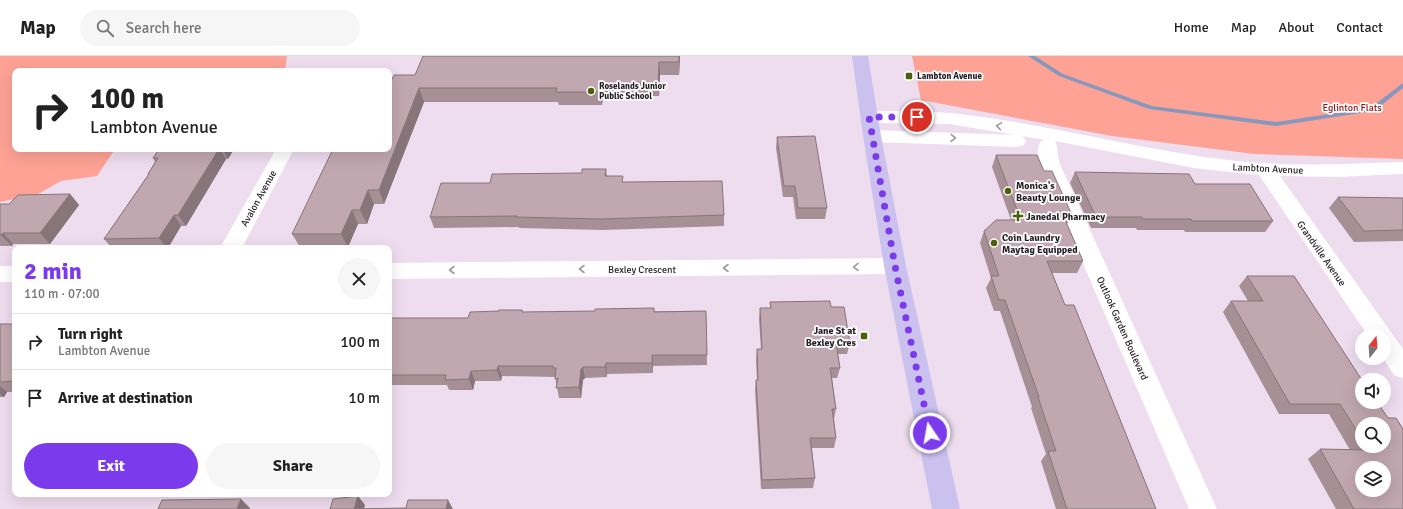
<!DOCTYPE html>
<meta charset="utf-8">
<style>
body{margin:0;font-family:Signika,sans-serif;background:#f6f6f6;color:#222;height:100vh;display:flex;flex-direction:column;font-size:15px;white-space:nowrap}
*{box-sizing:border-box;margin:0}
p{font-size:13px;color:#767676}
.icon{flex:none;width:22px;height:22px;fill:none;stroke:currentColor;stroke-width:2;stroke-linecap:round;stroke-linejoin:round}
.map{position:relative;flex:1;overflow:hidden}
.details{position:absolute;left:12px;top:189px;width:380px;height:252px;display:flex;flex-direction:column;background:#fff;border-radius:8px;box-shadow:0 4px 16px #0002}
.details>*{flex:none}
.top-card{position:absolute;left:12px;top:12px;width:380px;height:84px;border-radius:8px;box-shadow:0 4px 16px #0002;background:#fff;color:#222;overflow:hidden}
.needle{width:26px;rotate:17deg}
.buttons{position:absolute;left:1355px;top:273px;display:grid;gap:8px}
.buttons a{display:grid;place-items:center;width:36px;height:36px;border-radius:50%;background:#fff;box-shadow:0 4px 16px #0002;font-size:20px}
.pin{position:absolute;display:grid;place-items:center;width:34px;height:34px;color:#fff;margin:-17px;border:2px solid #fff;border-radius:50%;box-shadow:0 1px 4px #0007}
.me{position:absolute;width:44px;margin:-22px;rotate:348deg;stroke-linejoin:round;filter:drop-shadow(0 0 3px #0008)}
.turn{display:flex;align-items:center;gap:14px;height:84px;padding:0 12px;font-size:18px}
.turn .icon{width:52px;height:52px;stroke-width:2.5}
.turn b{display:block;font-size:28px;line-height:34px}
.round{display:grid;place-items:center;flex:none;width:42px;height:42px;border-radius:21px;background:#f6f6f6}
.headline{display:flex;align-items:center;justify-content:space-between;height:68px;padding:0 12px}
h1{font-size:24px;font-weight:800;line-height:30px;color:#7c3aed}
.primary-button{display:flex;gap:8px;margin-top:auto;padding:8px 12px}
.primary-button a{flex:1;height:46px;border-radius:24px;background:#7c3aed;color:#fff;font-size:16px;font-weight:800;line-height:46px;text-align:center}
.primary-button a+a{background:#f6f6f6;color:#222}
ul{padding:0;list-style:none}
li{display:flex;align-items:center;gap:12px;height:56px;padding:0 12px;border-top:1px solid #e0e0e0}
li div{flex:1}
li b{display:block;font-size:15px}
li em{font-style:normal}
header{display:flex;align-items:center;gap:24px;box-sizing:border-box;height:56px;padding:0 20px;background:#fff;border-bottom:1px solid #e0e0e0}
header strong{font-size:19px}
nav{display:flex;gap:22px;margin-inline-start:auto;font-size:14px}
.search{width:280px;height:36px;background:#f6f6f6;display:flex;align-items:center;gap:10px;box-sizing:border-box;padding:0 14px;border-radius:22px;color:#767676;font-size:15px}
.map>svg:first-child{display:block}
.green{fill:#fda295}
.lines{fill:none;stroke-linecap:round;stroke-linejoin:round}
.stream{fill:#8798bc;fill-rule:evenodd}
.minor{fill:#fff;fill-rule:evenodd}
.major{fill:#cbc1ef;fill-rule:evenodd}
.wall{fill:#a69096;fill-rule:evenodd}
.shaded-wall{fill:#87757a}
.building{fill:#c1a7af;stroke:#87757a;fill-rule:evenodd}
.oneway{stroke:#9d9a9d}
.route{stroke:#7c3aed;stroke-width:7;stroke-dasharray:0 12.6}
.poi-dot{fill:#4b6009;stroke:#fff;stroke-width:1.5}
.labels{text-anchor:middle;stroke-width:3.5;stroke-linejoin:round;paint-order:stroke}
.far-poi-label{font-size:9px;font-weight:bold;fill:#251e25;stroke:#fff;text-anchor:start}
.park-label{font-size:10px;fill:#8a140f;stroke:#fff}
.street-label{font-size:10px;fill:#251e25;stroke:#fff}
.poi-label{font-size:10px;font-weight:bold;fill:#251e25;stroke:#fff;text-anchor:start}
</style>
<header>
<strong>Map</strong>
<div class="search"><svg class="icon" aria-label="search" viewBox="0 0 24 24"><circle cx="10" cy="10" r="6"/><path d="M15 15l6 6"/></svg>Search here</div>
<nav><a>Home</a><a>Map</a><a>About</a><a>Contact</a></nav>
</header>
<div class="map">
<svg width="1403" height="453" viewBox="0 0 1403 453">
<rect width="100%" height="100%" fill="#eedcef"/>
<!-- green -->
<path class="green" d="M0,0h287l-2,15h-270v78h100l-18,27 -36,5 -23,13 -38,8z
M912,0h491v103l-149,-5 -142,-18 -191,-36z"/>
<g class="lines">
<!-- stream -->
<path class="stream" d="M1028,0h7l28,18 89,32 124,16 94,-14 33,-25v5l-29,23 -98,15 -127,-17 -90,-33z"/>
<!-- minor -->
<path class="minor" d="M869,55c27,0 55,0 82,2 93,10 184,36 277,47 58,7 117,4 175,2v12l-66,3 -57,-1 123,173v29l-9,-3 -11,-17 1,-22h-16l-109,-161 -65,-7 -139,-27c3,5 2,15 5,23l157,345h-28l-149,-345c-2,-8 -4,-15 1,-23l5,-1 -97,-16 -80,-1 -6,-2 -3,-4 3,-4z
M872,74l145,5 7,2 2,4 -2,4 -7,2 -145,-5 -7,-2 -2,-4 2,-4z
M276,93h18l-52,99h-22z
M895,202l8,2 3,6 -3,6 -8,2 -506,5v-16z
M0,210h15v16h-15z"/>
<!-- major -->
<path class="major" d="M852,0h16l13,80 25,130 54,243h-28l-48,-243 -21,-130z"/>
</g>
<!-- wall -->
<path class="wall" d="M680,0l-1,19h-19l-1,21h-56l-1,9h-43l-1,-3h-134l-40,102h-10l-7,20h-9l-10,23h-48l-8,-13 97,-85 26,-74z
M777,81l50,71 -2,11h-29l-3,-22h-10l-7,-49z
M159,93h75l-6,10h-2l-40,67h-5l-13,22h-56l-8,-9 44,-64v-1l7,-12 -2,-4z
M996,99l48,16 28,44 -5,9 16,37 -6,12h-25l13,32 91,204h-100l-15,-48 5,-7 -15,-46 1,-1 -32,-96h-6l-8,-23 5,-10 -11,-35 4,-12 27,-11 -19,-53z
M606,113l1,7 17,6 100,33v11l-121,4 -84,-2v-1l-85,1 -4,-11 60,-34 92,-10z
M1075,116l120,12 78,37 -8,11h-80l-1,-2h-47l-1,-2h-45l-21,-45z
M70,138l9,11 -29,39h-37l-1,2h-12v-42h9z
M1338,141l65,1v43l-49,1 -25,-34z
M1247,220h47l68,104v22h15l11,16h8l7,11v80h-67l-28,-50 12,-10 30,1 -21,-36h-50l-56,-102 8,-11h17l-9,-15zM1362,368h22v22h-22zM1362,412h22v22h-22z
M770,246l61,5 19,36 -3,11h-9l2,14 -3,10h-5l4,31 -2,10 2,19 -2,10h-22l3,30 -2,10 -52,1 -6,-99 1,-10h1l-1,-20 1,-11h4l-2,-30 1,-11h10z
M522,254l1,2 183,-1 1,54 -54,1v7l-46,1v3l-22,1 -2,2 -2,18h-22l-4,-21 -53,-1 -1,5h-26l-2,9h-24l-2,-5h-57l-1,-1v-66h79l31,-7z
M0,268h15v68h-8l-3,5h-4z"/>
<!-- shaded-wall -->
<path class="shaded-wall" d="M679,0h1l-1,19z
M659,6l1,13 -1,21 -1,-13z
M601,27l2,13 -1,9 -2,-13z
M419,32l5,14 -40,102 -5,-14z
M219,93h1l6,10 -40,67 -8,-11z
M223,93h11l-6,10z
M368,134l6,14 -7,20 -7,-14z
M70,138l9,11 -29,39 -10,-11z
M352,154l6,14 -10,23 -7,-13z
M174,159l7,11 -13,22h-1l-8,-10z
M3,177l10,11 -1,2 -11,-11z
M652,299l1,11v7l-1,-10z
M606,307l1,11v3l-2,-10z
M498,310l4,10 -1,5 -4,-11z
M583,311l2,11 -2,2 -2,18 -2,-11 2,-18z
M471,315l4,10 -2,9 -4,-11z
M0,330l7,6 -3,5 -4,-3z
M358,440l7,9 -1,4h-10z
M241,443l9,9v1h-13z
M448,444l5,9h-7z"/>
<!-- building -->
<path class="building" d="M423,0h256v6h-20l-1,21h-57l-1,9h-44l1,-4h-138l-40,102h-11l-8,20h-8l-11,24h-49l41,-85h56v-63l5,-11h21z
M815,80l12,72h-29l-3,-22h-11l-7,-49z
M159,93h60l-41,66h-4l-15,23 -55,1 45,-65h-1l10,-16h-5z
M996,99h41l7,16h8l20,44h-9l20,46h-36l18,44h9l82,204h-89l-19,-58h8l-18,-54h1l-34,-97h-6l-8,-24h8l-15,-45 12,-11h25z
M582,113h24l-1,7h18l-1,6 100,-1 2,34 -123,4 -85,-2 1,-1 -87,1 11,-34h49l2,-9 90,-1z
M1075,116l114,2 6,10h55l23,37h-81l-1,-2h-48l-1,-2h-46z
M70,138l-30,39h-37l-2,2h-1v-31h9l9,-9z
M1338,141l65,1v32l-39,1z
M1247,220h47l68,104v22h15l11,16h8l7,11v80h-49l-34,-60 49,1 -2,-4h17v-22h-22v15l-22,-35h-50l-59,-103h32zM1362,412h22v22h-22z
M830,245l1,6h13l6,36h-14l4,25h-10l6,41h-4l4,29h-26l5,40 -53,2 -6,-100h2l-1,-31h5l-2,-41h11l-1,-6z
M654,252v4l52,-1 1,44h-55v8h-46l-1,4h-22l-2,2 -2,18 -23,1 2,-10 -3,1 1,-11h-3v-2h-55l-1,4 -26,1 -2,8 -24,1 1,-5h-57v-57h79l2,-6 29,-1v-1h23v2l73,-1v-2z
M0,268h15v57l-15,1z
M358,440l-4,13 52,-1 2,-8h40l-2,9h-116l3,-10z
M241,443l-4,10h-79l4,-9z"/>
<!-- one-way arrows -->
<defs><path id="oneway-chevron" d="M-2-3.5L2.5 0L-2 3.5" fill="none" stroke-width="1.6" stroke-linecap="round" stroke-linejoin="round"/></defs>
<g class="oneway">
<use href="#oneway-chevron" transform="translate(999 70) rotate(-171)"/>
<use href="#oneway-chevron" transform="translate(953 82) rotate(2)"/>
<use href="#oneway-chevron" transform="translate(856 211) rotate(179)"/>
<use href="#oneway-chevron" transform="translate(726 212) rotate(180)"/>
<use href="#oneway-chevron" transform="translate(582 213) rotate(180)"/>
<use href="#oneway-chevron" transform="translate(452 214) rotate(180)"/>
</g>
<g class="lines">
<!-- route -->
<path class="route" d="M917,61h-48l26,149 35,167"/>
</g>
<!-- markers -->
<g class="poi-dot">
<rect x="905" y="16" width="8" height="8" rx="2"/>
<circle cx="591" cy="35" r="4"/>
<circle cx="1008" cy="135" r="4"/>
<path d="M1016 154h4v4h4v4h-4v4h-4v-4h-4v-4h4z"/>
<circle cx="994" cy="187" r="4"/>
<rect x="860" y="276" width="8" height="8" rx="2"/>
</g>
<g class="labels">
<!-- far-poi labels -->
<g class="far-poi-label">
<text x="917" y="23">Lambton Avenue</text>
<text x="599" y="33">Roselands Junior<tspan x="599" dy="10">Public School</tspan></text>
</g>
<!-- park labels -->
<g class="park-label">
<text x="1352" y="55">Eglinton Flats</text>
</g>
<!-- street labels -->
<g class="street-label">
<text transform="translate(1268 112) rotate(3)" y="4">Lambton Avenue</text>
<text transform="translate(258 142) rotate(-61)" y="4">Avalon Avenue</text>
<text transform="translate(1322 197) rotate(55)" y="4">Grandville Avenue</text>
<text x="642" y="217">Bexley Crescent</text>
<text transform="translate(1123 272) rotate(66)" y="4">Outlook Garden Boulevard</text>
</g>
<!-- poi labels -->
<g class="poi-label">
<text x="1016" y="133">Monica's<tspan x="1016" dy="12">Beauty Lounge</tspan></text>
<text x="1026" y="164">Janedal Pharmacy</text>
<text x="1002" y="185">Coin Laundry<tspan x="1002" dy="12">Maytag Equipped</tspan></text>
<text x="856" y="278" text-anchor="end">Jane St at<tspan x="856" dy="12">Bexley Cres</tspan></text>
</g>
</g>
</svg>
<div class="buttons">
<a><svg class="needle" viewBox="-14 -14 28 28"><path d="M0-13l5 13h-10z" fill="#e53935"/><path d="M0 13l5-13h-10z" fill="#767676"/></svg></a>
<a><svg class="icon" aria-label="sound" viewBox="0 0 24 24"><path d="M4 9h4l5-4v14l-5-4H4zM17 9q2 3 0 6"/></svg></a>
<a><svg class="icon" aria-label="search" viewBox="0 0 24 24"><circle cx="10" cy="10" r="6"/><path d="M15 15l6 6"/></svg></a>
<a><svg class="icon" aria-label="layers" viewBox="0 0 24 24"><path d="M12 4l9 5-9 5-9-5zM3 14l9 5 9-5"/></svg></a>
</div>
<div class="pin" style="left:917px;top:61px;background:#d93025"><svg class="icon" aria-label="arrive" viewBox="0 0 24 24"><path d="M6 21V4h12l-3 4 3 4H6"/></svg></div>
<svg class="me" style="left:930px;top:377px" viewBox="-20 -20 40 40"><circle r="17" fill="#7c3aed" stroke="#fff" stroke-width="3"/><path d="M0-11L8 9 0 5-8 9z" fill="#fff"/></svg>
<div class="top-card">
<div class="turn"><svg class="icon" aria-label="right" viewBox="0 0 24 24"><path d="M7 20v-9h11M14 6l5 5-5 5"/></svg><div><b>100 m</b>Lambton Avenue</div></div>
</div>
<section class="details">
<div class="headline"><div><h1>2 min</h1><p>110 m · 07:00</p></div><a class="round"><svg class="icon" aria-label="close" viewBox="0 0 24 24"><path d="M6 6l12 12M18 6L6 18"/></svg></a></div>
<ul>
<li><svg class="icon" aria-label="right" viewBox="0 0 24 24"><path d="M7 20v-9h11M14 6l5 5-5 5"/></svg><div><b>Turn right</b><p>Lambton Avenue</p></div><em>100 m</em></li>
<li><svg class="icon" aria-label="arrive" viewBox="0 0 24 24"><path d="M6 21V4h12l-3 4 3 4H6"/></svg><div><b>Arrive at destination</b></div><em>10 m</em></li>
</ul>
<div class="primary-button"><a>Exit</a><a>Share</a></div>
</section>
</div>
